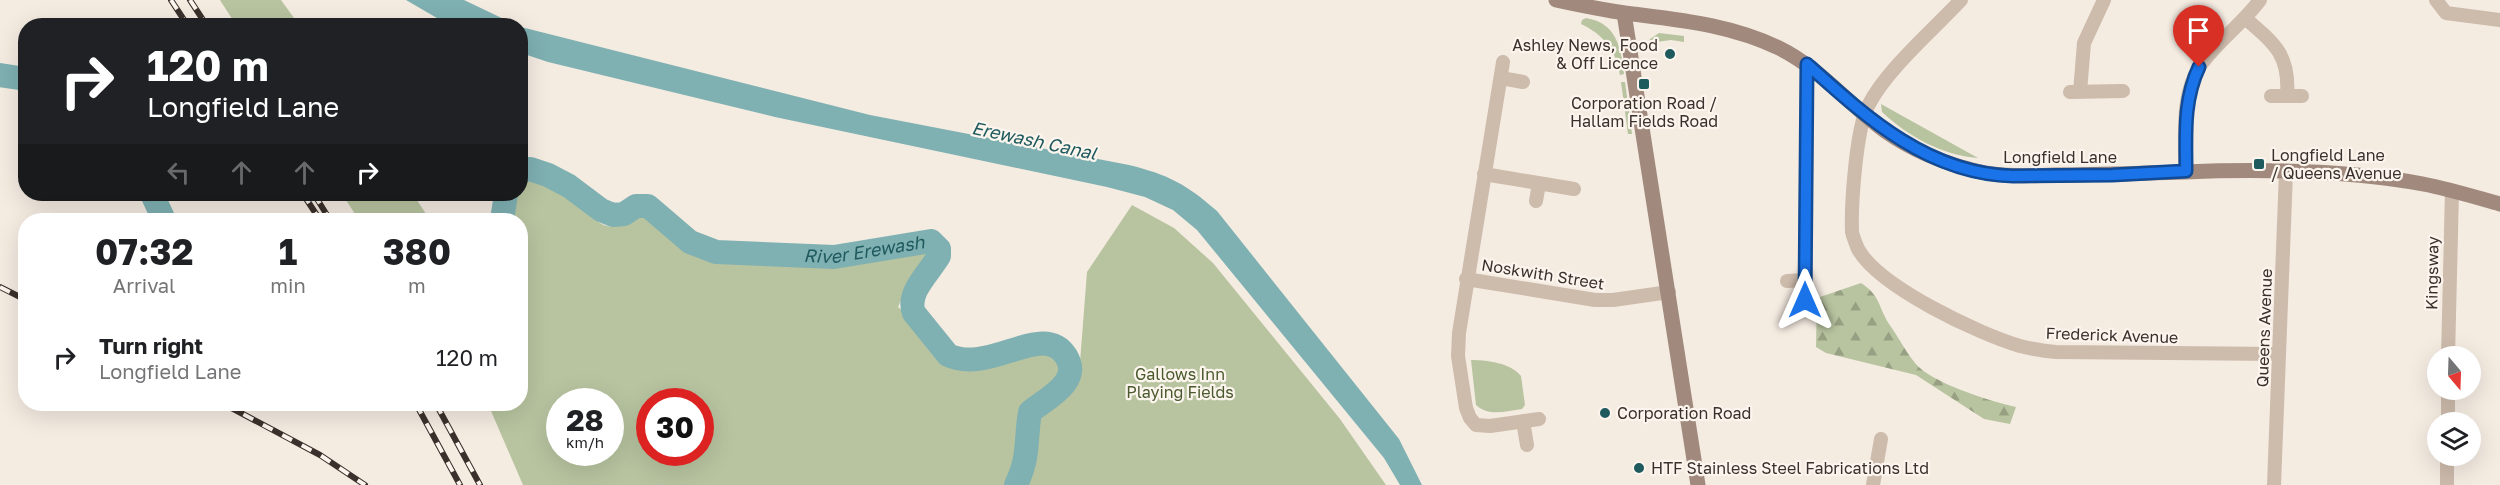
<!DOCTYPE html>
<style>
body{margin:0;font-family:"Golos Text",sans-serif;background:#f2f2f2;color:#202124;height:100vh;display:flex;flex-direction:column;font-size:22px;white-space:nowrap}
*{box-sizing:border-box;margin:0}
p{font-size:20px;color:#757577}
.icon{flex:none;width:33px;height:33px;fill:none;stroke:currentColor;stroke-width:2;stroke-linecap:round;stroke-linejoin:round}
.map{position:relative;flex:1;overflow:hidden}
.sheet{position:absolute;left:18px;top:213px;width:510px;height:198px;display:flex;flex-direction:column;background:#fff;border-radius:24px;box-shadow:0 6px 24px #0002}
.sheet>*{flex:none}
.banner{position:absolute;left:18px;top:18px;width:510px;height:183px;border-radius:24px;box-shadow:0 6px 24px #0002;background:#202124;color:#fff;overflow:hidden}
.needle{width:39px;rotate:161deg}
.buttons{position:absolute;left:2427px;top:346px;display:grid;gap:12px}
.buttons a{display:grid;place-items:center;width:54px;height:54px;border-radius:50%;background:#fff;box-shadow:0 6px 24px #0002;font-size:30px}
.speed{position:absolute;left:546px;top:388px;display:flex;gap:12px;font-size:30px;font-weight:700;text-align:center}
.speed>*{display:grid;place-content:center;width:78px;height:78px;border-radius:50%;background:#fff;box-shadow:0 6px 24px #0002;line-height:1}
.speed small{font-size:15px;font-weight:400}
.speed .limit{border:9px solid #d22;background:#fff;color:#111}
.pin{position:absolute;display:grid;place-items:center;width:51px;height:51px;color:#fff;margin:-62px -26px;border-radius:50% 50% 50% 0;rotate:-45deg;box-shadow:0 0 6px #0007}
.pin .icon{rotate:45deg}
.me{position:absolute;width:66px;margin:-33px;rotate:0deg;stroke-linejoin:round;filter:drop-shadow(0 0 4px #0008)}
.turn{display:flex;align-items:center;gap:21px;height:126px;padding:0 30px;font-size:27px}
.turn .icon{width:78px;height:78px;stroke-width:2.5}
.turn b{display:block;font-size:42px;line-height:51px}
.lanes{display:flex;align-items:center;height:57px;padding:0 30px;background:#0003;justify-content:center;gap:30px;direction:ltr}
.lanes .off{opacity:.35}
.eta{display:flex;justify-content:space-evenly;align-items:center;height:102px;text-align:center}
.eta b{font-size:36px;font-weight:700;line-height:42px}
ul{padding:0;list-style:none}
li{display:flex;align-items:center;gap:18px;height:84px;padding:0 30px}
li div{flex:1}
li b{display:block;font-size:22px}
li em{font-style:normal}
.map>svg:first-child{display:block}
.green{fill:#b8c4a0;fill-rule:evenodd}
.forest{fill:url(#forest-firs)}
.water{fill:#7fb0b2}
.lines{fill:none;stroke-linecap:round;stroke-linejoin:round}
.river{stroke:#7fb0b2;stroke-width:24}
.street{stroke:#cdbbac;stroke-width:14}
.secondary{stroke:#a18a7d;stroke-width:15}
.rail-casing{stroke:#3b302b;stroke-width:6}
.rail{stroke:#fbf5ee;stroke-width:4;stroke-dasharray:11;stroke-linecap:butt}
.route-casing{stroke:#114b97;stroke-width:15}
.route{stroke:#1a73e8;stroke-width:10}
.poi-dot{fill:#1f5a5e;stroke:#fbf5ee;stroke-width:2}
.labels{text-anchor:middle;stroke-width:4.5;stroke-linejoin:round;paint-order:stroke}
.poi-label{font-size:16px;fill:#3b302b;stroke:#fbf5ee;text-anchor:start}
.street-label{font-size:16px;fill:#3b302b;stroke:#fbf5ee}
.park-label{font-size:16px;fill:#4a5a2e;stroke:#fbf5ee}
.water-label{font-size:18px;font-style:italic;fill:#1f5a5e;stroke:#fbf5ee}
</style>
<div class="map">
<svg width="2500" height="485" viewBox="0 0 2500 485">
<defs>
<pattern id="forest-firs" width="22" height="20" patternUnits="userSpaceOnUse" patternTransform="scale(1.5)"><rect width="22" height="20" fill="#b8c4a0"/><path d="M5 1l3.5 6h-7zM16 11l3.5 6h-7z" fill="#97a083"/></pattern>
</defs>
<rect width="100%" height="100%" fill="#f4ebe1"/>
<!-- green -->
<path class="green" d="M220,0h61l18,25h-63z
M1586,18c31,5 35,30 38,56l-4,1c-4,-25 -16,-40 -39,-51l1,-4z
M1659,33l25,3v6l-13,-2 -22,3 1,-4z
M1621,82h4l7,52h-4z
M1881,104l97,54c-37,-3 -70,-22 -96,-46z
M522,174h9c14,10 31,14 45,23 7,4 10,12 15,18 20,22 33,8 53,-3l8,3 33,32 37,13 109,2 87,-14 15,3 -1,7 -28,36 -6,13 27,23 23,34c12,2 26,4 39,1 24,-5 44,-24 69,-15 10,36 -11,36 -33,58l-4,55 -12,22h-484l-35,-81h32v-184h-11v-26h11zM560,402h50v51h-50zM650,402h50v51h-50z
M342,194h71l17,26h-71z
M1132,205l42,23 39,35 127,156 46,66h-365l10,-26 2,-35 4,-12 12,-11 22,-14 8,-12 8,-103z
M1471,360c16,0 40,3 50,16l4,29 -3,4c-16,2 -33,8 -46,-4z"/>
<!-- forest -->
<path class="forest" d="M1861,283c19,12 17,23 28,41 9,12 16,27 26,39 16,20 75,38 101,44l-6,17 -26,-5 -68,-44 -90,-22 -10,-6 1,-49z"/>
<!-- water -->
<path class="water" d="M406,0h58l52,25h-67z
M521,27l349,88 259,50c40,10 57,19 88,46l182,228 23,46h-22l-16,-27 -187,-228 -24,-20 -28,-13 -38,-10 -332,-70 -227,-55 -27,-9z"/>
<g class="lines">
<!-- river -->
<g class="river">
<path d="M0,75l26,4"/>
<path id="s1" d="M520,170l10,-1 18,6 21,11 32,24 12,5 11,-1 12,-8h12l42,36 26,10 118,5 97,-16 8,8v7c-10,17 -33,37 -25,57l34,42c42,20 95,-35 118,1 16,26 -19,42 -36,56 -5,29 0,44 -14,73"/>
<path d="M152,194l12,26"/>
<path d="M502,220l4,-26"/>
</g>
<!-- street -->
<path class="street" d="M1961,0c-28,30 -75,70 -93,106 -12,24 -17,98 -16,126 1,5 4,12 6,17 21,38 121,85 162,97 12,3 24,5 36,6l223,2
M2436,0l10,13 54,7
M2246,19c29,25 44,36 41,77
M1503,62l-44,271 -1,23 8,52 4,10 6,7 14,1 49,-7
M1501,78l22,4
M2070,92l53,-1
M2080,92l4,-49 20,-43
M2271,96h31
M2185,171c1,-34 -5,-75 15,-105 17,-24 42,-42 60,-66
M1484,174l90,15
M1536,201l3,-17
M1466,279l129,21h18l56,-8
M1787,281l18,-1
M1805,300l2,-235
M2448,357l4,-166
M1523,421l4,24
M2448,423v-33
M1873,485l8,-46
M2274,485l12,-313
M2447,485v-29"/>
<!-- secondary -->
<path class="secondary" d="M1556,0c23,5 46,10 69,13 54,7 104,11 154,35 41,20 70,57 106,83 27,19 58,32 91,40 26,6 52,5 79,4 43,0 86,-2 129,-3 76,-3 164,-2 239,12 26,5 52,13 77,20
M1624,13l74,472"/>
<!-- rail casing -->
<g class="rail-casing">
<path id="rail" d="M171,0l17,26
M190,0l17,26
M303,194l17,26
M314,194l16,26
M0,287l26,13
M224,404l96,51 45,30
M416,404l44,81
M436,404l44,81"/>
</g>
<!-- rail -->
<use href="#rail" class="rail"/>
</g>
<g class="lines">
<!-- route casing -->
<g class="route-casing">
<path id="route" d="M1805,300l2,-236c59,53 121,110 206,112l99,-1 74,-4c0,-36 -3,-70 13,-104"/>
</g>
<!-- route -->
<use href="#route" class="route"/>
</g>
<!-- markers -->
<g class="poi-dot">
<circle cx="1670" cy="54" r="6"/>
<rect x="1638" y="78" width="12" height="12" rx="3"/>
<rect x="2253" y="158" width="12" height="12" rx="3"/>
<circle cx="1605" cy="413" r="6"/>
<circle cx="1639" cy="468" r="6"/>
</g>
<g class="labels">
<!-- poi labels -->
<g class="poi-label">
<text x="1658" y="51" text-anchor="end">Ashley News, Food<tspan x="1658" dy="18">&amp; Off Licence</tspan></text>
<text x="1644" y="109" text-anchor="middle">Corporation Road /<tspan x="1644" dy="18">Hallam Fields Road</tspan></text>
<text x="2271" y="161">Longfield Lane<tspan x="2271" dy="18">/ Queens Avenue</tspan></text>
<text x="1617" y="419">Corporation Road</text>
<text x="1651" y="474">HTF Stainless Steel Fabrications Ltd</text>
</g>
<!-- street labels -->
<g class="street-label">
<text x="2060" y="163">Longfield Lane</text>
<text transform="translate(2432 273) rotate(-89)" y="6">Kingsway</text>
<text transform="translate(1543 274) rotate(9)" y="6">Noskwith Street</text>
<text transform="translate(2264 328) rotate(-88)" y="6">Queens Avenue</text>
<text transform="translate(2112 335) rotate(2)" y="6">Frederick Avenue</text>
</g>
<!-- park labels -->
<g class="park-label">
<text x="1180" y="380">Gallows Inn<tspan x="1180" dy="18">Playing Fields</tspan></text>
</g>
<!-- water labels -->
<g class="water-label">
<text transform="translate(1034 141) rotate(12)" y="6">Erewash Canal</text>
<text dy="6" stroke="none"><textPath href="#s1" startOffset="375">River Erewash</textPath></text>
</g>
</g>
</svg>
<div class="buttons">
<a><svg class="needle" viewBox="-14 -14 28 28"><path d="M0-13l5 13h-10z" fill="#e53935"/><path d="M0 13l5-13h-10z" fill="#757577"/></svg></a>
<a><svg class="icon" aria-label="layers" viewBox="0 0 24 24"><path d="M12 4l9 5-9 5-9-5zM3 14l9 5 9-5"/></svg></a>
</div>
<div class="speed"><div>28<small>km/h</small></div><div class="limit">30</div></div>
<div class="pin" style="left:2199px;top:67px;background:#d93025"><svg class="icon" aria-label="arrive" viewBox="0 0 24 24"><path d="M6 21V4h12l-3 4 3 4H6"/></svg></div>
<svg class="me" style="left:1805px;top:300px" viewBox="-20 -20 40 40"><path d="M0-17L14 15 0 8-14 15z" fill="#1a73e8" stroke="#fff" stroke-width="4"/></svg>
<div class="banner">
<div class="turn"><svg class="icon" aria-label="right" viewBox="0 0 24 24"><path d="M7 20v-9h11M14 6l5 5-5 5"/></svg><div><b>120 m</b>Longfield Lane</div></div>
<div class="lanes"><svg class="icon off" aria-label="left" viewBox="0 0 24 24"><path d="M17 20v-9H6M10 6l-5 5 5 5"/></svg><svg class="icon off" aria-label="ahead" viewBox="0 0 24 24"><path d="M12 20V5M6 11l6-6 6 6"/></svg><svg class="icon off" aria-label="ahead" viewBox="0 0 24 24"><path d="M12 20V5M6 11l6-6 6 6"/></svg><svg class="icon" aria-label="right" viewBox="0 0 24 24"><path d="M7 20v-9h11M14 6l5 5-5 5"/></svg></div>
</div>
<section class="sheet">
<div class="eta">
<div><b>07:32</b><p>Arrival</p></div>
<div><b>1</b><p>min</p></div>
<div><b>380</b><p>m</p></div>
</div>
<ul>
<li><svg class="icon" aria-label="right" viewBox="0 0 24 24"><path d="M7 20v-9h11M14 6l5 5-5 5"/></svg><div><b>Turn right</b><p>Longfield Lane</p></div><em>120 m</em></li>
</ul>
</section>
</div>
